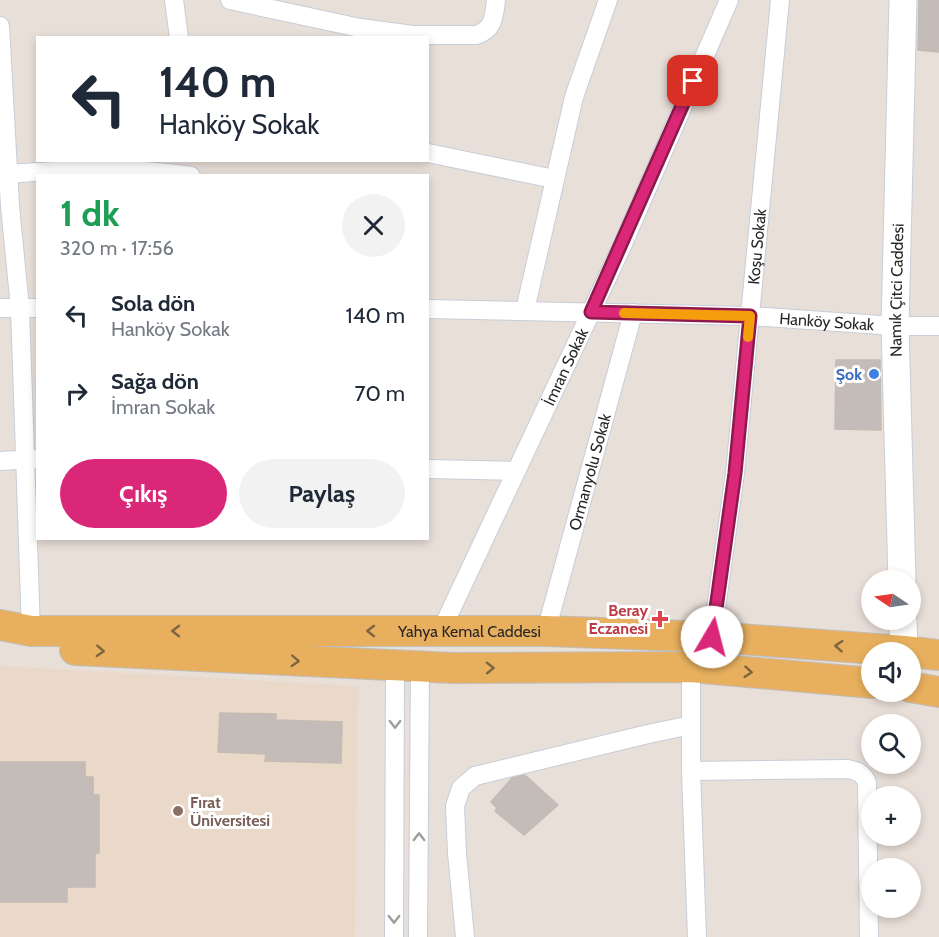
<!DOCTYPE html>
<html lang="tr">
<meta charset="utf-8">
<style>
body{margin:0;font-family:Cabin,sans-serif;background:#f2f2f3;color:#1f2937;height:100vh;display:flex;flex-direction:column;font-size:22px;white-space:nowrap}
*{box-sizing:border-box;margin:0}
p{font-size:20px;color:#747a83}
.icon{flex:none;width:33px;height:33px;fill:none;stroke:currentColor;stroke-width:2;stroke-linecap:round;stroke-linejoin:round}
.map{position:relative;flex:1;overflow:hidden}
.details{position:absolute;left:36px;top:174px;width:393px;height:366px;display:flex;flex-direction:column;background:#fff;border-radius:0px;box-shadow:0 3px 9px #0003}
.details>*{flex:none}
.banner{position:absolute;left:36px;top:36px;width:393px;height:126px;border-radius:0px;box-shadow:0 3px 9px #0003;background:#fff;color:#1f2937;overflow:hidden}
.needle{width:39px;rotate:283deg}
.fabs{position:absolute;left:861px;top:570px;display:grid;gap:12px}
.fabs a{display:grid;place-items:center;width:60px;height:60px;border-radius:50%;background:#fff;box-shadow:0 3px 9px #0003;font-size:30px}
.pin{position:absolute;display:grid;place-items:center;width:51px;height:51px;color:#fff;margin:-26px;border-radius:12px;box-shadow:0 3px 9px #0006}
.me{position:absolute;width:66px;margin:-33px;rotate:8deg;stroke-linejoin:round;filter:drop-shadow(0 0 4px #0008)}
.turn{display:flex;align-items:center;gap:21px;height:126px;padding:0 24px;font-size:27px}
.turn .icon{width:78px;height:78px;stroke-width:2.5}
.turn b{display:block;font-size:42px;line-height:51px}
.round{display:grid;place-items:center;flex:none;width:63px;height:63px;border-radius:32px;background:#f2f2f3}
.summary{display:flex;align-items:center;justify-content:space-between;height:102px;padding:0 24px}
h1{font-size:36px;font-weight:800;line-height:45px;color:#1e9e55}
.cta{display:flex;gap:12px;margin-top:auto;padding:12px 24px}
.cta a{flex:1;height:69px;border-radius:36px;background:#db2777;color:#fff;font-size:24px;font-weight:800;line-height:69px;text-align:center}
.cta a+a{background:#f2f2f3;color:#1f2937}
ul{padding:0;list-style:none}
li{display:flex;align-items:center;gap:18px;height:78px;padding:0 24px}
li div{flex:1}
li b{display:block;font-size:22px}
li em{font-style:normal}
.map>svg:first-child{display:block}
.education{fill:#ead9c8}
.building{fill:#c4bcb8;stroke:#c4bbb3;stroke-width:1.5}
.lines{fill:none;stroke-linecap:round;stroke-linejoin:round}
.street-casing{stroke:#c7cdd8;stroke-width:20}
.secondary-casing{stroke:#c7cdd8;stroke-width:29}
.primary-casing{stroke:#bebebe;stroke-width:32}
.street{stroke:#fff;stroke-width:18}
.secondary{stroke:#fff;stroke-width:27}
.primary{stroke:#e8b05e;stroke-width:30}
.oneway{stroke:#7e6540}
.oneway2{stroke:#9e9e9e}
.route-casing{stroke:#8e194d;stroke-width:15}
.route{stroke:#db2777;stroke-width:10}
.slow{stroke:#f59e0b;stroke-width:10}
.shop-dot{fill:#3f7fe0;stroke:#fff;stroke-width:2}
.health-dot{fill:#e0444e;stroke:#fff;stroke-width:2}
.education-dot{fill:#8d6e63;stroke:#fff;stroke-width:2}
.labels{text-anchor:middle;stroke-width:6;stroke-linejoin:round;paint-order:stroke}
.street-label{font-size:16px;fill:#272727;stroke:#fff}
.shop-label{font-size:16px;font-weight:bold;fill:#366cbe;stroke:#fff;text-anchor:end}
.health-label{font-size:16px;font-weight:bold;fill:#be3a42;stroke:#fff;text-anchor:end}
.education-label{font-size:16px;font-weight:bold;fill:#785e54;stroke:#fff;text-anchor:start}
</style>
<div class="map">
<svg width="939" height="937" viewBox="0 0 939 937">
<rect width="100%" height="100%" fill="#e9dfd9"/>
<!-- education -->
<path class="education" d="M0,666l358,20 -3,251h-355z"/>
<!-- building -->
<path class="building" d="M919,0h20v52l-21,-2z
M836,360h44l1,70 -46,-1z
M220,713l56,1v6l66,2 -1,41 -76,-2 1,-7 -48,-2z
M0,762h85v15h8v18h6v58h-4v34h-28v15h-67z
M525,775l33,30 -34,30 -29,-24 2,-3 -6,-6 21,-24z"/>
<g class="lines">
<!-- street casing -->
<g class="street-casing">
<g id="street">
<path d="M174,0l5,38"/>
<path d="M230,0l130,28 53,7h63c18,-5 18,-19 20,-35"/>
<path d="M0,26l10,180 10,102 11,323"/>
<path d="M428,153l126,26"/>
<path d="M9,174c61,-5 121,-7 182,2"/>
<path d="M0,308h38"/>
<path id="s1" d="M428,309l322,7 145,10h44"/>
<path d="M525,310l49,-213 34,-97"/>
<path d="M0,461l36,-2"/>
<path d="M428,469l88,2"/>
<path id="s2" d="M441,631l182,-387 106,-244"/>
<path id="s3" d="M546,631l87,-318"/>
<path id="s4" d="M712,637l23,-164 45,-473"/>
<path d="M691,667v104l6,166"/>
<path d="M691,771l157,-2c10,2 16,5 19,14l2,154"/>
<path d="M394,937l1,-272"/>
<path d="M418,937l2,-271"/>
<path d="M465,937l-8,-84 -2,-47 6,-18 14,-12 173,-42 43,-9"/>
</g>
</g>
<!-- secondary casing -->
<g class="secondary-casing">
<g id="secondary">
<path id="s5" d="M902,580l-7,-254 8,-326"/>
<path d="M903,620l1,31"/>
</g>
</g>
<!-- primary casing -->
<g class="primary-casing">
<g id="primary">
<path id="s6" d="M0,625l31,6h515l166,6 192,14 35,4"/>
<path d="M75,650l378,18 238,-1 181,16"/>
<path d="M910,687l29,5"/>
</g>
</g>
<!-- street -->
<use href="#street" class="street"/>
<!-- secondary -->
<use href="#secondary" class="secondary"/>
<!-- primary -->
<use href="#primary" class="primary"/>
</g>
<!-- one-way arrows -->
<defs><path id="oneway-chevron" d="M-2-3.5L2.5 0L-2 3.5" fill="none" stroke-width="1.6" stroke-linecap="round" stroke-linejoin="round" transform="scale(1.5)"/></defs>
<g class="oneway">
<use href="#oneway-chevron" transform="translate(176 631) rotate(-180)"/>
<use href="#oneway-chevron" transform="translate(371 631) rotate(-180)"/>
<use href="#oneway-chevron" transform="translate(839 646) rotate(-176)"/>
<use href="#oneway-chevron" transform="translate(100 651) rotate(3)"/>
<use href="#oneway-chevron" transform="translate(295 661) rotate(3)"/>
<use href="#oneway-chevron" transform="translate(490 668) rotate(-1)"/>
<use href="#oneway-chevron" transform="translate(748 672) rotate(5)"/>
</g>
<g class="oneway2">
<use href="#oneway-chevron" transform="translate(395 724) rotate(90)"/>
<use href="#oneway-chevron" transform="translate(419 837) rotate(-90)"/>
<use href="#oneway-chevron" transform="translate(394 919) rotate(90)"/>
</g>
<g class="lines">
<!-- route casing -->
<g class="route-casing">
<path id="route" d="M693,81l-102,231 159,4 -15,157 -23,164"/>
</g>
<!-- route -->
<use href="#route" class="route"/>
<!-- slow -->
<path class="slow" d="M624,313l126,3 -2,21"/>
</g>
<!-- markers -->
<circle class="shop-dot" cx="874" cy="374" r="6"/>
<path class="health-dot" d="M657 610h6v6h6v6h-6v6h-6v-6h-6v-6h6z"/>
<circle class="education-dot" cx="178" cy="811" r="6"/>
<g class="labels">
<!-- street labels -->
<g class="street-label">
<text dy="6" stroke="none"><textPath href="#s4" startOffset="393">Koşu Sokak</textPath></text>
<text dy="6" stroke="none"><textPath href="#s5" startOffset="290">Namık Çitci Caddesi</textPath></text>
<text dy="6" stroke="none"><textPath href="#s1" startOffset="399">Hanköy Sokak</textPath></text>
<text dy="6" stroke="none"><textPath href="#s2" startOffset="292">İmran Sokak</textPath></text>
<text dy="6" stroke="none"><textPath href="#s3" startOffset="165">Ormanyolu Sokak</textPath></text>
<text dy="6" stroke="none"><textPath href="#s6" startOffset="470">Yahya Kemal Caddesi</textPath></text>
</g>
<!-- shop labels -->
<g class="shop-label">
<text x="862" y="380">Şok</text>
</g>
<!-- health labels -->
<g class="health-label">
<text x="648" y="616">Beray<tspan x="648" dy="18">Eczanesi</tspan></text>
</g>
<!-- education labels -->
<g class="education-label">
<text x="190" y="808">Fırat<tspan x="190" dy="18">Üniversitesi</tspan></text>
</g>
</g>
</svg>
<div class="fabs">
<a><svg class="needle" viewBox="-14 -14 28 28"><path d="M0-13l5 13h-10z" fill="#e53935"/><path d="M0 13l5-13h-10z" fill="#747a83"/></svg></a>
<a><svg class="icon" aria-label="sound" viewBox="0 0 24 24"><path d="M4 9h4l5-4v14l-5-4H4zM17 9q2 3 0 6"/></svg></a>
<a><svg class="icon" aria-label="search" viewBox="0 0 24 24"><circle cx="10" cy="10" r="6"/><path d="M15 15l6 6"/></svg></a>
<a>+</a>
<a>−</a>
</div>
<div class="pin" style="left:693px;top:81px;background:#d93025"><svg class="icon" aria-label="arrive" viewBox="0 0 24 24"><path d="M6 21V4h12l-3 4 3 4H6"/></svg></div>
<svg class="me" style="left:712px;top:637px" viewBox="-20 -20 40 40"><circle r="19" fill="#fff"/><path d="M0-13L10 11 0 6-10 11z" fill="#db2777"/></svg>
<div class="banner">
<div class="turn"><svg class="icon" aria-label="left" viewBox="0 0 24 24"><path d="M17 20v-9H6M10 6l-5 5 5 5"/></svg><div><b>140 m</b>Hanköy Sokak</div></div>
</div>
<section class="details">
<div class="summary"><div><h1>1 dk</h1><p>320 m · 17:56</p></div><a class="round"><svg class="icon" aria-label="close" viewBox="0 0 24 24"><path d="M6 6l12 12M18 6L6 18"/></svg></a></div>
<ul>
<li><svg class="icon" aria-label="left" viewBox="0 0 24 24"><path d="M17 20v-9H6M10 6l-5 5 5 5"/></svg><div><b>Sola dön</b><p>Hanköy Sokak</p></div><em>140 m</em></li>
<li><svg class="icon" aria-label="right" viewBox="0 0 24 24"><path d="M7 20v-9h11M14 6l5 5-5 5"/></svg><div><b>Sağa dön</b><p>İmran Sokak</p></div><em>70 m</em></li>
</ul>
<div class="cta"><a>Çıkış</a><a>Paylaş</a></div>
</section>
</div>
